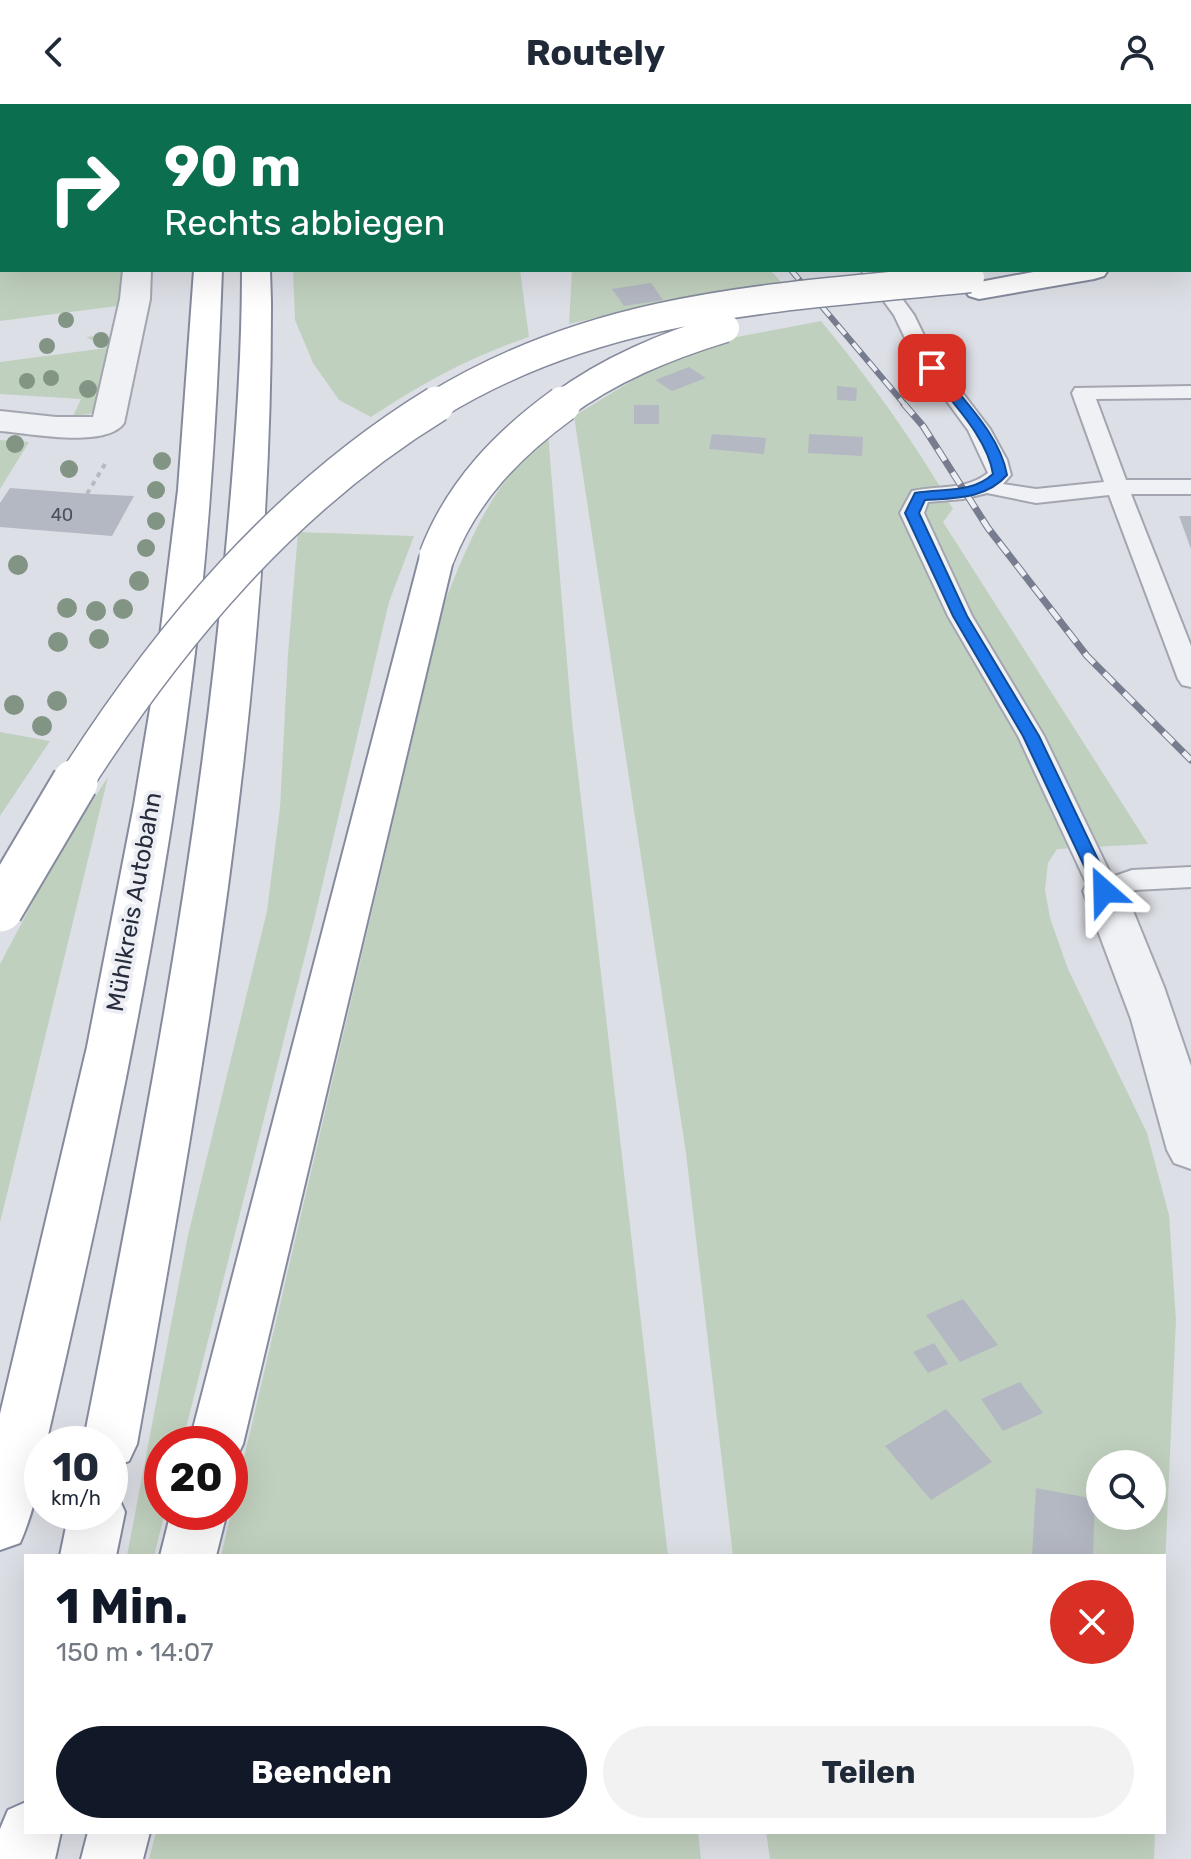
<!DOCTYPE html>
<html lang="de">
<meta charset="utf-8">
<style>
body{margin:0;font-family:Rubik,sans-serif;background:#f2f2f3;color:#1f2937;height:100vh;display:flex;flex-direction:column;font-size:30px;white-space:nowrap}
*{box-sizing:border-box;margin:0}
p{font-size:26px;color:#747a83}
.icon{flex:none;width:44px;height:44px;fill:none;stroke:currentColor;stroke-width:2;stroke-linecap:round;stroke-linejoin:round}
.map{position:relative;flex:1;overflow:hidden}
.drawer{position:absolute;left:24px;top:1450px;width:1142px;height:280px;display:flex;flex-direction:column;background:#fff;border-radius:0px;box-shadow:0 8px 32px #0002}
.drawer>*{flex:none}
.banner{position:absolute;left:0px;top:0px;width:1192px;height:168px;box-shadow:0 8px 32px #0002;background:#0b6e4f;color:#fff;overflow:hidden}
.controls{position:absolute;left:1086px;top:1346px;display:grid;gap:16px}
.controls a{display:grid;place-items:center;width:80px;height:80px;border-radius:50%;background:#fff;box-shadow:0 8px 32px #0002;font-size:40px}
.speed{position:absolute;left:24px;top:1322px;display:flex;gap:16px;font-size:40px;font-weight:700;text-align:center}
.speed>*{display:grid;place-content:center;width:104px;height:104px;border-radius:50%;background:#fff;box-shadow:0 8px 32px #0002;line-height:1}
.speed small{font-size:20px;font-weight:400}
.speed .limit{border:12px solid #d22;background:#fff;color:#111}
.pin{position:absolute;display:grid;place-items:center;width:68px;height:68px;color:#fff;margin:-34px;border-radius:16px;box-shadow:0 4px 12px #0006}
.me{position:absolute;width:88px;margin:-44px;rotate:335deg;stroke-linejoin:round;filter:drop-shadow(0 0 6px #0008)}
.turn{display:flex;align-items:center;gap:28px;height:168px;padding:0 32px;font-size:36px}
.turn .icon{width:104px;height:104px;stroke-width:2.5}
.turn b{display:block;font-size:56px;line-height:68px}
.round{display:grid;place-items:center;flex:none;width:84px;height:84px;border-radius:42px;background:#f2f2f3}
.summary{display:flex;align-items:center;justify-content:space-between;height:136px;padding:0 32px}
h1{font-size:48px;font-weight:700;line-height:60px;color:#111827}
.cta{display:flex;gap:16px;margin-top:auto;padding:16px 32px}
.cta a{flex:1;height:92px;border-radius:48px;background:#111827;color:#fff;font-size:32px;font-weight:700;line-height:92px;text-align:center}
.cta a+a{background:#f2f2f3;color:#1f2937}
header{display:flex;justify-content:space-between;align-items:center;height:104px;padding:0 32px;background:#fff;font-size:36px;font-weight:700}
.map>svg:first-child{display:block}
.green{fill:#c0d0be;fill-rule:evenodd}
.building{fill:#b4b8c3}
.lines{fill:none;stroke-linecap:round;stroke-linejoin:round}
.service-casing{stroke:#a3a6b0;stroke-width:4}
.minor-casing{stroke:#a3a6b0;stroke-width:4}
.motorway-casing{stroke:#858b9d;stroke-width:4}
.path{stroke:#b7bac1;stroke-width:4;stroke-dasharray:5 5;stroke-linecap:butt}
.service{fill:#eff1f5;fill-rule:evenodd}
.minor{fill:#eff1f5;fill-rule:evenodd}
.motorway{fill:#fff;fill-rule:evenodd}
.rail-far1-casing{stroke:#777d8f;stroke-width:6}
.rail-casing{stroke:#777d8f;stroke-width:7}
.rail-far1{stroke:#eceef4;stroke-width:4;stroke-dasharray:12;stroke-linecap:butt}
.rail{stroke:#eceef4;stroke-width:5;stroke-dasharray:14;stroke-linecap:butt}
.motorway-bridge-far2-casing{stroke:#858b9d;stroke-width:31;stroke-linecap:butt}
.motorway-bridge-far1-casing{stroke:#858b9d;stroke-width:38;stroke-linecap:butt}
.motorway-bridge-casing{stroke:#858b9d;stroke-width:49;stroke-linecap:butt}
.motorway-bridge-far2{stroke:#fff;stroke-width:28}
.motorway-bridge-far1{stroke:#fff;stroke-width:35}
.motorway-bridge{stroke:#fff;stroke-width:45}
.tree{fill:#829585}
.route{fill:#1a73e8;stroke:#114b97;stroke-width:2}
.labels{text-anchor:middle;stroke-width:8;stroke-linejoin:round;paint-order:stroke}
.far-number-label{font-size:18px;fill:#4a4f5e}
.street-label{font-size:24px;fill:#272c3c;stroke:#eceef4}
</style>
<header><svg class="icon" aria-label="back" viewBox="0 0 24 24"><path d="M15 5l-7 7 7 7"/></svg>Routely<svg class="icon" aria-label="person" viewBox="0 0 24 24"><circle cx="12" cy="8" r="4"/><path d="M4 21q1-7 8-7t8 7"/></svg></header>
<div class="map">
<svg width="1191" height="1755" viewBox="0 0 1191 1755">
<rect width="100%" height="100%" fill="#dddfe6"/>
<!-- green -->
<path class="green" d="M0,0h138l-136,2v164h129l-6,35 -125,16z
M293,166h227l9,67c-57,19 -107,46 -158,80l-32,-17 -26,-37 -18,-43z
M572,166h198l14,15 -137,21 -78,18z
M821,217c49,59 94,121 132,188l-10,13 205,322 -91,5 -9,14 -3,27 5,28 18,51 79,164 22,82 7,105 -12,268v-32h-431l-47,-403 -112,-737 82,-50 81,-29zM1100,1360h52v52h-52z
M98,232l12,5 -10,68 -11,5 -16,2 8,-17 -81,-5v-32l106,-14 -20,-11z
M548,330l24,287 96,835h-447l223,-952c25,-64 50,-124 104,-170z
M0,336l29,2 -29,47z
M298,428l116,4 -25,66 -74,314 -133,528h-20v68h3l-11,44h-27l61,-321 79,-324 13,-103 8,-154z
M0,628l50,9 -50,75z
M108,673l-100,413 -8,32v-258l58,-110z
M156,1728h542l3,27h-552z
M766,1728h389l-1,27h-384z"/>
<!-- building -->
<path class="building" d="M651,179l12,17 -39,6 -12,-17z
M689,263l17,11 -34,13 -17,-11z
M837,282l20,2 -1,13 -19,-1z
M634,301h25v19h-25z
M712,330l54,4 -2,16 -55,-5z
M809,330l54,3 -1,19 -54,-3z
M10,384l81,6 43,2 -22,40 -112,-9v-24z
M1179,412h12v33z
M963,1195l35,46 -38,17 -34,-47z
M934,1239l14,21 -20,9 -15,-21z
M1020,1278l23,31 -40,18 -22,-32z
M946,1305l46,53 -61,38 -46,-54z
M1036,1384l59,11 -2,57h-61z"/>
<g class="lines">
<!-- service casing -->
<g class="service-casing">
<path id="service" d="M750,0h18l2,2h-18z
M1190,111h1v12h-1z
M861,166h20l33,45 19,39 57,75 17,31 4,15 -8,9 33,5 68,-7 -32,-89 3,-5 116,-2v12l-95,1 30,81h65v14h-60l60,152v41l-9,-2 -4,-6 -69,-184 -73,8 -49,-10 -24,6 -35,3 -4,11 48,103 72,120 68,141 20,-7 59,-3v20l-56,3 -31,11 -10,-3 -4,-7 -72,-155 -70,-120 -48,-103 12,-22c27,-6 53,0 76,-18l-20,-43 -55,-75 -19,-40z"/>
</g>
<!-- minor casing -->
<g class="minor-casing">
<path id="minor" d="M123,166h28l-1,29 -26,124c-18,26 -96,10 -124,8v-20l56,6h37l27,-118z
M1104,773l15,4 6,10 39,96 27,79v103l-17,-6 -7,-13 -36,-131 -48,-128 6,-10z"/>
</g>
<!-- motorway casing -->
<g class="motorway-casing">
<path id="motorway" d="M191,0h26v2h-26z
M233,0h26v2h-26z
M1190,144h1v18h-1z
M194,166h28c-5,139 -13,277 -31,415 -32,256 -87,508 -145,759h-4c0,33 -9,69 -22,99l-20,7v-136l87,-367 47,-242 20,-120 24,-195z
M242,166h28l1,31c1,384 -67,766 -134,1143l-8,17 -19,7v-24h-27c58,-293 115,-586 142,-884 9,-97 17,-193 17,-290z
M1044,166h64l-4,6 -10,3 -115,20 -10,-3 -5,-6 5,-6z
M437,442l12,3 5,7 -211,888 -8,17 -5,2v-19h-41l231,-888 5,-7z
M110,1388l7,2 8,18 -9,44h-56l9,-44h41z
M171,1408h56l-11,44h-56z
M26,1698v30h35l-6,27h-55v-30l8,-19z
M88,1728h62l-7,27h-62z"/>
</g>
<!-- path -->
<path class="path" d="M87,390l18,-30"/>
<!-- service -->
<use href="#service" class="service"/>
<!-- minor -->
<use href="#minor" class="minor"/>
<!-- motorway -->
<use href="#motorway" class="motorway"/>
<!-- rail-far1 casing -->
<g class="rail-far1-casing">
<path id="rail-far1" d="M791,166l115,136"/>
</g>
<!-- rail casing -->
<g class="rail-casing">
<path id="rail" d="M904,300l19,22 65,102 99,128 104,104"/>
</g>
<!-- rail-far1 -->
<use href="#rail-far1" class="rail-far1"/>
<!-- rail -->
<use href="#rail" class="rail"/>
<!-- motorway-bridge-far2 casing -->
<g class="motorway-bridge-far2-casing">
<path id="motorway-bridge-far2" d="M434,302c168,-104 346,-108 536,-128
M560,302c50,-37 106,-60 165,-78"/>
</g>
<!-- motorway-bridge-far1 casing -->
<g class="motorway-bridge-far1-casing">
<path id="motorway-bridge-far1" d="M437,452c25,-65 71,-112 126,-152
M74,680c95,-149 211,-287 363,-380"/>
</g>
<!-- motorway-bridge casing -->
<g class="motorway-bridge-casing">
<path id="motorway-bridge" d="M0,805l75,-127"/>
</g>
<!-- motorway-bridge-far2 -->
<use href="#motorway-bridge-far2" class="motorway-bridge-far2"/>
<!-- motorway-bridge-far1 -->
<use href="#motorway-bridge-far1" class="motorway-bridge-far1"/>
<!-- motorway-bridge -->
<use href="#motorway-bridge" class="motorway-bridge"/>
</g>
<!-- trees -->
<g class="tree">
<circle cx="66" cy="216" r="8"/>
<circle cx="101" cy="236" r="8"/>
<circle cx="47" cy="242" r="8"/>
<circle cx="51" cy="274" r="8"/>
<circle cx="27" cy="277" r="8"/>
<circle cx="88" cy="285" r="9"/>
<circle cx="15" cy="340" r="9"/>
<circle cx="162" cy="357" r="9"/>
<circle cx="69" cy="365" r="9"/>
<circle cx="156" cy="386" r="9"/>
<circle cx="156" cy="417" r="9"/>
<circle cx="146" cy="444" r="9"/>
<circle cx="18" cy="461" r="10"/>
<circle cx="139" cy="477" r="10"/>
<circle cx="67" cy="504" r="10"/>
<circle cx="123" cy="505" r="10"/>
<circle cx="96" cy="507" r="10"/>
<circle cx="99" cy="535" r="10"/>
<circle cx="58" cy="538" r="10"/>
<circle cx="57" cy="597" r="10"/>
<circle cx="14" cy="601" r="10"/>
<circle cx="42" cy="622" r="10"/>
</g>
<!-- route -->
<path class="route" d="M928,262h9c24,32 63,68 70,109 -21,24 -52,23 -82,25l-6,13 48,103 72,120 74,155 -3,5 -6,1 -8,-6 -73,-155 -70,-120 -48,-103 10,-20c28,-5 56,1 78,-19 -6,-38 -43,-73 -65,-103z"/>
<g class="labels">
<!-- far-number labels -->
<g class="far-number-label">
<text x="62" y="417">40</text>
</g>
<!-- street labels -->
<g class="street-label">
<text transform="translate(134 798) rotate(-80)" y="8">Mühlkreis Autobahn</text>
</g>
</g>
</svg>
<div class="controls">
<a><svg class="icon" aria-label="search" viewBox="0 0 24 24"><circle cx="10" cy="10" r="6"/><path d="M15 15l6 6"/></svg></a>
</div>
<div class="speed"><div>10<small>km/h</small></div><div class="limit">20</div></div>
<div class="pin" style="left:932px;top:264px;background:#d93025"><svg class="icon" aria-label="arrive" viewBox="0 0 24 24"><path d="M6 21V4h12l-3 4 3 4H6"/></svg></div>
<svg class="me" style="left:1104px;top:787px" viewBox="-20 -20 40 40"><path d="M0-17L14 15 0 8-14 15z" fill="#1a73e8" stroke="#fff" stroke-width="4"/></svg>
<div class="banner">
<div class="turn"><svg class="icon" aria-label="right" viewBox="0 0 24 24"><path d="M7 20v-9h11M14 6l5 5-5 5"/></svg><div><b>90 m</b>Rechts abbiegen</div></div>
</div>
<section class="drawer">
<div class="summary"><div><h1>1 Min.</h1><p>150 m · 14:07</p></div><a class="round" style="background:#d93025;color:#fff"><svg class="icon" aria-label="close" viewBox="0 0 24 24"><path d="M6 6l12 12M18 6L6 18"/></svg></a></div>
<div class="cta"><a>Beenden</a><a>Teilen</a></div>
</section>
</div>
